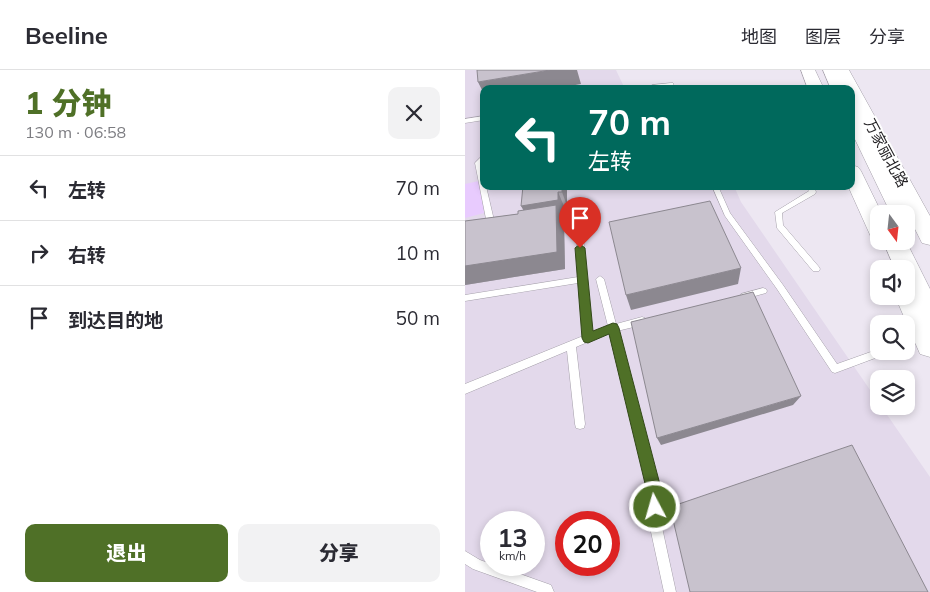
<!DOCTYPE html>
<html lang="zh">
<meta charset="utf-8">
<style>
body{margin:0;font-family:Mulish,"Noto Sans SC",sans-serif;background:#f2f2f3;color:#2b2b33;height:100vh;display:flex;flex-direction:column;font-size:19px;white-space:nowrap}
*{box-sizing:border-box;margin:0}
p{font-size:16px;color:#7c7c81}
.icon{flex:none;width:28px;height:28px;fill:none;stroke:currentColor;stroke-width:2;stroke-linecap:round;stroke-linejoin:round}
.map{position:relative;flex:1;overflow:hidden}
.panel{display:flex;flex-direction:column;background:#fff;width:465px}
.panel>*{flex:none}
.guide{position:absolute;left:15px;top:15px;width:375px;height:105px;border-radius:10px;box-shadow:0 2px 8px #0003;background:#00695c;color:#fff;overflow:hidden}
.needle{width:32px;rotate:165deg}
.controls{position:absolute;left:405px;top:135px;display:grid;gap:10px}
.controls a{display:grid;place-items:center;width:45px;height:45px;border-radius:10px;background:#fff;box-shadow:0 2px 8px #0003;font-size:25px}
.speed{position:absolute;left:15px;top:441px;display:flex;gap:10px;font-size:25px;font-weight:700;text-align:center}
.speed>*{display:grid;place-content:center;width:65px;height:65px;border-radius:50%;background:#fff;box-shadow:0 2px 8px #0003;line-height:1}
.speed small{font-size:12px;font-weight:400}
.speed .limit{border:8px solid #d22;background:#fff;color:#111}
.pin{position:absolute;display:grid;place-items:center;width:42px;height:42px;color:#fff;margin:-51px -21px;border-radius:50% 50% 50% 0;rotate:-45deg;box-shadow:0 0 5px #0007}
.pin .icon{rotate:45deg}
.me{position:absolute;width:55px;margin:-28px;rotate:354deg;stroke-linejoin:round;filter:drop-shadow(0 0 4px #0008)}
.turn{display:flex;align-items:center;gap:18px;height:105px;padding:0 25px;font-size:22px}
.turn .icon{width:65px;height:65px;stroke-width:2.5}
.turn b{display:block;font-size:35px;line-height:42px}
.round{display:grid;place-items:center;flex:none;width:52px;height:52px;border-radius:10px;background:#f2f2f3}
.headline{display:flex;align-items:center;justify-content:space-between;height:85px;padding:0 25px}
h1{font-size:30px;font-weight:800;line-height:38px;color:#4f7027}
.action{display:flex;gap:10px;margin-top:auto;padding:10px 25px}
.action a{flex:1;height:58px;border-radius:10px;background:#4f7027;color:#fff;font-size:20px;font-weight:800;line-height:58px;text-align:center}
.action a+a{background:#f2f2f3;color:#2b2b33}
ul{padding:0;list-style:none}
li{display:flex;align-items:center;gap:15px;height:65px;padding:0 25px;border-top:1px solid #e1e1e2}
li div{flex:1}
li b{display:block;font-size:19px}
li em{font-style:normal}
header{display:flex;align-items:center;gap:30px;box-sizing:border-box;height:70px;padding:0 25px;background:#fff;border-bottom:1px solid #e1e1e2}
header strong{font-size:24px}
nav{display:flex;gap:28px;margin-inline-start:auto;font-size:18px}
main{display:flex;flex:1;min-height:0}
.map>svg:first-child{display:block}
.built{fill:#e3d9eb;fill-rule:evenodd}
.green{fill:#e8cbfe}
.lines{fill:none;stroke-linecap:round;stroke-linejoin:round}
.service-casing{stroke:#a5a0aa;stroke-width:1}
.primary-casing{stroke:#a5a0aa;stroke-width:1}
.trunk-casing{stroke:#a5a0aa;stroke-width:1}
.service{fill:#fff;fill-rule:evenodd}
.primary{fill:#fff;fill-rule:evenodd}
.trunk{fill:#fff;fill-rule:evenodd}
.wall{fill:#aca7b0}
.shaded-wall{fill:#8c8890}
.building{fill:#c8c2cd;stroke:#8c8890}
.route{fill:#4f7027;stroke:#334919}
.labels{text-anchor:middle;stroke-width:4;stroke-linejoin:round;paint-order:stroke}
.far-street-label{font-size:15px;fill:#242225;stroke:#fff}
</style>
<header>
<strong>Beeline</strong>
<nav><a>地图</a><a>图层</a><a>分享</a></nav>
</header>
<main>
<section class="panel">
<div class="headline"><div><h1>1 分钟</h1><p>130 m · 06:58</p></div><a class="round"><svg class="icon" aria-label="close" viewBox="0 0 24 24"><path d="M6 6l12 12M18 6L6 18"/></svg></a></div>
<ul>
<li><svg class="icon" aria-label="left" viewBox="0 0 24 24"><path d="M17 20v-9H6M10 6l-5 5 5 5"/></svg><div><b>左转</b></div><em>70 m</em></li>
<li><svg class="icon" aria-label="right" viewBox="0 0 24 24"><path d="M7 20v-9h11M14 6l5 5-5 5"/></svg><div><b>右转</b></div><em>10 m</em></li>
<li><svg class="icon" aria-label="arrive" viewBox="0 0 24 24"><path d="M6 21V4h12l-3 4 3 4H6"/></svg><div><b>到达目的地</b></div><em>50 m</em></li>
</ul>
<div class="action"><a>退出</a><a>分享</a></div>
</section>
<div class="map">
<svg width="465" height="522" viewBox="0 0 465 522">
<rect width="100%" height="100%" fill="#ede7f2"/>
<!-- built -->
<path class="built" d="M0,0h151l9,19h-141v97h250l7,16 138,201v3h2l49,71v115h-465zM26,452h43v43h-43zM101,452h43v43h-43z"/>
<!-- green -->
<path class="green" d="M14,111l5,32 -19,5v-34z"/>
<g class="lines">
<!-- service casing -->
<g class="service-casing">
<path id="service" d="M206,13h2l2,6h-5l-1,-3 -22,3 5,-4z
M19,46v4l-19,3v-4z
M19,84v6l-3,3 3,12v11h2l10,43 -4,3 -4,-3 -13,-66z
M247,116h6l12,27 53,72 54,79 42,-15v2h8l-1,3 -51,19 -3,-1 -55,-83 -52,-73z
M343,116h6l2,6 -1,2 -33,19 1,12 36,42 1,2 -1,2h-6l-36,-43 -2,-16 34,-21z
M114,144l3,2 4,63 6,54 16,-7 -12,-47 4,-3 4,3 12,45 26,-7 3,1 1,3 -1,3 -3,1 -25,6 44,165 -1,22 16,74h-12l-16,-74 1,-22 -40,-163 -33,14 9,77 -1,4 -4,1 -4,-1 -1,-4 -8,-73 -102,43v-10l118,-48 -5,-53 -113,18v-6l113,-18 -2,-58 -24,4 -4,-2 4,-2z
M298,218l3,1 1,2 -1,2 -22,6 -4,-3 1,-2z
M459,262l3,1 1,3 -1,3 -21,8v-8z
M0,481l15,9 11,4v1h4l56,20 3,7h-17l-64,-23 -8,-5z"/>
</g>
<!-- primary casing -->
<g class="primary-casing">
<path id="primary" d="M336,0h14l9,19h-16z
M370,0h14l81,146v29l-8,-2 -3,-6 -68,-134v-14h-7z
M386,95l7,2 3,4 21,43h-3v25l-8,-2 -23,-51h3z
M441,212l9,3 15,30v42l-10,-3 -25,-58h11z"/>
</g>
<!-- trunk casing -->
<g class="trunk-casing">
<path id="trunk" d="M358,0h14l10,19h-16z
M386,38l6,1 3,4 53,101 -3,5 -4,1v-6h-15l-40,-83z
M418,171h23l24,48v38l-9,-3 -15,-31v-24h-11z"/>
</g>
<!-- service -->
<use href="#service" class="service"/>
<!-- primary -->
<use href="#primary" class="primary"/>
<!-- trunk -->
<use href="#trunk" class="trunk"/>
</g>
<!-- wall -->
<path class="wall" d="M102,116v20h-3v9h-3l3,8 1,46 -100,16v-64l53,-7 5,-4z
M269,116h63v2l-63,1z"/>
<!-- shaded-wall -->
<path class="shaded-wall" d="M85,0h27l4,14 -28,5h-69v5l-6,-12z
M97,116h5v20l-5,-14z
M93,122l6,14v9h-3l3,8 1,46 -100,16v-19l64,-46 -8,-14z
M276,198l-3,16 -107,26 -5,-15z
M336,326l-8,9 -132,40 -4,-7z"/>
<!-- building -->
<path class="building" d="M12,0h73l-72,12z
M58,116h39v6h-4v8l-37,6z
M245,131l31,67 -115,27 -17,-73z
M91,135l1,47 -92,14v-45l53,-7v-3z
M288,222l48,104 -144,42 -26,-116z
M387,375l76,147h-238l-20,-85z"/>
<!-- route -->
<path class="route" d="M115,174l5,4 8,83 20,-8 4,1 2,4 44,168 -3,16 -5,3 -6,-3 -2,-5 1,-11 -39,-162 -21,9 -4,-1 -2,-4 -7,-90z"/>
<g class="labels">
<!-- far-street labels -->
<g class="far-street-label">
<text transform="translate(421 83) rotate(62)" y="5">万家丽北路</text>
</g>
</g>
</svg>
<div class="controls">
<a><svg class="needle" viewBox="-14 -14 28 28"><path d="M0-13l5 13h-10z" fill="#e53935"/><path d="M0 13l5-13h-10z" fill="#7c7c81"/></svg></a>
<a><svg class="icon" aria-label="sound" viewBox="0 0 24 24"><path d="M4 9h4l5-4v14l-5-4H4zM17 9q2 3 0 6"/></svg></a>
<a><svg class="icon" aria-label="search" viewBox="0 0 24 24"><circle cx="10" cy="10" r="6"/><path d="M15 15l6 6"/></svg></a>
<a><svg class="icon" aria-label="layers" viewBox="0 0 24 24"><path d="M12 4l9 5-9 5-9-5zM3 14l9 5 9-5"/></svg></a>
</div>
<div class="speed"><div>13<small>km/h</small></div><div class="limit">20</div></div>
<div class="pin" style="left:115px;top:178px;background:#d93025"><svg class="icon" aria-label="arrive" viewBox="0 0 24 24"><path d="M6 21V4h12l-3 4 3 4H6"/></svg></div>
<svg class="me" style="left:190px;top:437px" viewBox="-20 -20 40 40"><circle r="17" fill="#4f7027" stroke="#fff" stroke-width="3"/><path d="M0-11L8 9 0 5-8 9z" fill="#fff"/></svg>
<div class="guide">
<div class="turn"><svg class="icon" aria-label="left" viewBox="0 0 24 24"><path d="M17 20v-9H6M10 6l-5 5 5 5"/></svg><div><b>70 m</b>左转</div></div>
</div>
</div>
</main>
